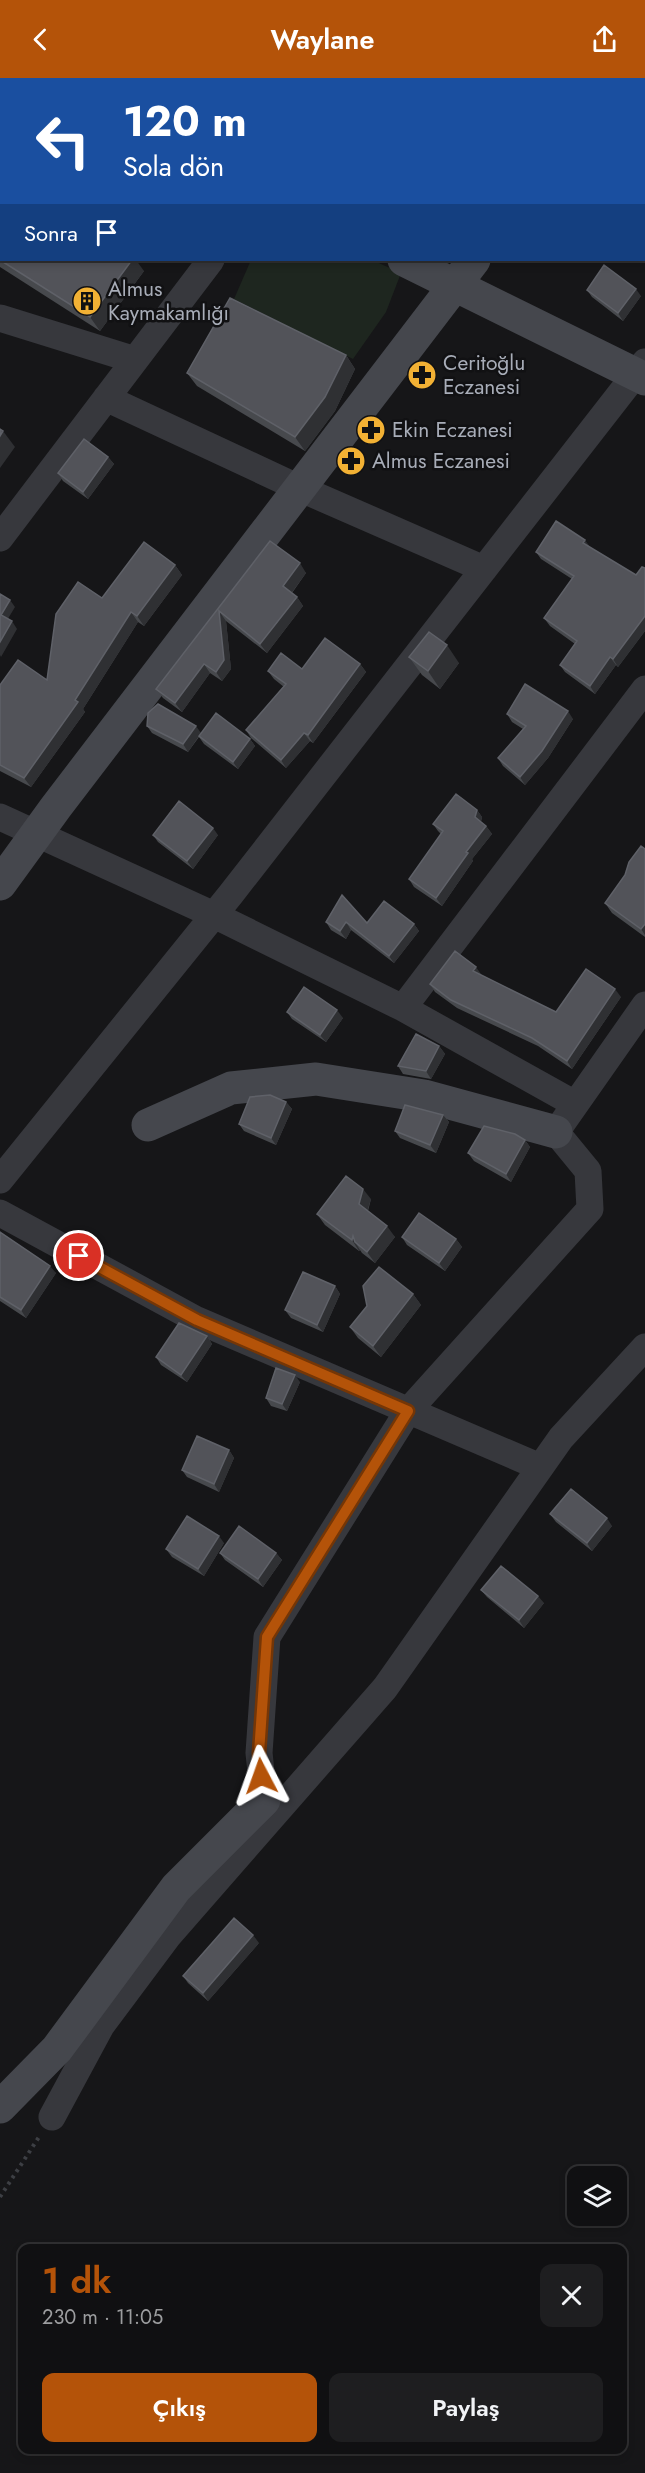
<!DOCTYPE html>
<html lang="tr">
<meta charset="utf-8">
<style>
body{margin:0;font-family:Jost,sans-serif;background:#1e1e20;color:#f1f3f6;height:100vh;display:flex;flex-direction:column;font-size:22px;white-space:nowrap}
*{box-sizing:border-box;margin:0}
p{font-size:20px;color:#9c9d9f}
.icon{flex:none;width:33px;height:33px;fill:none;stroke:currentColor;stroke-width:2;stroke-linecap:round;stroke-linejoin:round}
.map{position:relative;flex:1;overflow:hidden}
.panel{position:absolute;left:18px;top:2166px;width:609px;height:210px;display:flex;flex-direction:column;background:#101012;border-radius:12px;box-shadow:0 3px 9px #0003,0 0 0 2px #303032}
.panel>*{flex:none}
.top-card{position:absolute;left:0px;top:0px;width:645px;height:183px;box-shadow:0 3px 9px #0003,0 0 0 2px #303032;background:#1a4fa0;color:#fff;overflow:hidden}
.fabs{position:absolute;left:567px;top:2088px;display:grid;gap:12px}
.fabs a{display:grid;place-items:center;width:60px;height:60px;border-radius:12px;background:#101012;box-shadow:0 3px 9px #0003,0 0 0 2px #303032;font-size:30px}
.pin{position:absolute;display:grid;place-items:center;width:51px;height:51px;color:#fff;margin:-26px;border:3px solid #fff;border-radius:50%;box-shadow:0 2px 6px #0007}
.me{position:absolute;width:66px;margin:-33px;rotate:356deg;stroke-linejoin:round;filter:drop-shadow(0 0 4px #0008)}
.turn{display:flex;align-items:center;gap:21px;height:126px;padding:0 24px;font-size:27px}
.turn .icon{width:78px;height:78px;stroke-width:2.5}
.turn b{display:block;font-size:42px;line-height:51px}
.then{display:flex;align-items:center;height:57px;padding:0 24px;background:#0003;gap:12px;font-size:22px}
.round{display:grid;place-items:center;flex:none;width:63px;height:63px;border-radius:12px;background:#1e1e20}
.headline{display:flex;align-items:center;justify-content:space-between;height:102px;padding:0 24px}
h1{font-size:36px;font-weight:600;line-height:45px;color:#b45309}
.button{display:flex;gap:12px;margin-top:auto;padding:12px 24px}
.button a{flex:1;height:69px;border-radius:12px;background:#b45309;color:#fff;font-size:24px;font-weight:600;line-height:69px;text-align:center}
.button a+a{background:#1e1e20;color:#f1f3f6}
header{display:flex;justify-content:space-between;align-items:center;height:78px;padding:0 24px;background:#b45309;color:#fff;font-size:27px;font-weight:600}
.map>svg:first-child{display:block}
.green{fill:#1e261f}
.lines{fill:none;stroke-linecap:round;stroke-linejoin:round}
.path{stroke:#3d3f44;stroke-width:4;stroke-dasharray:3 4.5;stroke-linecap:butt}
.street{stroke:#37383d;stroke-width:27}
.secondary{stroke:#45474d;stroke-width:33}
.wall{fill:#47494d}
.shaded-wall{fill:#2f3033}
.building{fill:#525359;stroke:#5f6168;stroke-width:1.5}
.route-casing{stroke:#753606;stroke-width:15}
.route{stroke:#b45309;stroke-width:10}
.labels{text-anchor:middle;stroke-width:5;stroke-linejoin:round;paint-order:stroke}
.poi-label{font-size:21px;fill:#a8adb8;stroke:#111113;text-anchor:start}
</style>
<header><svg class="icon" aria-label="back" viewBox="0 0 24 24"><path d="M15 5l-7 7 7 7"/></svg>Waylane<svg class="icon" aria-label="share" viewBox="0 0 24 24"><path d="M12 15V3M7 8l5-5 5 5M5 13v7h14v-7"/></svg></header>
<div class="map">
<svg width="645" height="2395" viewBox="0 0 645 2395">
<rect width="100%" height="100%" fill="#161618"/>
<!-- green -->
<path class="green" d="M251,182h121l29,13 -15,39 -33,47 -119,-60z"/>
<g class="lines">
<!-- path -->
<path class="path" d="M0,2119l39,-60"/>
<!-- street -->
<path class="street" d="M117,2l1,-2
M348,2l1,-2
M644,8l1,1
M0,138l2,-2
M0,240l135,42
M106,320l193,90 185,81
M0,460l211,-278
M0,739l214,98 189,93 172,96
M403,930l242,-319
M0,1102l231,-286 414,-532
M0,1135l197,107 343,147
M266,1741l-7,-66 8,-116 141,-226 182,-202 -2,-38 -32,-39 89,-127
M52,2039l49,-91 68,-91 216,-247 176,-250 84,-91"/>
<!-- secondary -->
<path class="secondary" d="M95,0l2,2
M612,2l1,-2
M404,182l241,119
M0,806l56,-77 418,-547
M148,1047l83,-37 85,-9 108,17 132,36
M0,2029l57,-58 119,-161 88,-88"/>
</g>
<!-- wall -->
<path class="wall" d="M0,160l144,33 -44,60 -100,-64z
M587,212l54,6 -18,25 -31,-24z
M346,277l9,14 -20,42 -30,40 -108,-65 -10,-13z
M108,379l6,7 -26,35 -25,-18 -5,-8z
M270,463l36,32 -14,20 5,4 6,9 -36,47 -41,-32 5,48 -9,12 -12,-8 -28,39 -19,-14 -7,-9z
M590,470l46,27 9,-7v63l-27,36 -2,-2 -21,29 -30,-22 -5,-7 15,-21 -25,-18 -6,-8 28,-39 -31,-20 -5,-7z
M175,487l7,10 -38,51 -6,-4 -55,87 2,3 -54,75 -31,-16v-86l47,-5 55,-82z
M409,579l50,6 -19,26 -18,-14z
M360,586l6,8 -53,71 -3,-2 -24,27 -35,-30 -5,-8 38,-43 -10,-8 -6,-8z
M507,636l66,5 -25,39 -23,27 -22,-19 -5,-8 25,-29 -11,-7z
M147,648l103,13 5,7 -17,23 -34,-25 -5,-7 -11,15 -36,-19z
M477,732l5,7 -1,5 5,4 6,8 -20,25 1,2 -31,45 -28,-19 -5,-8 32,-45 -3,-3 -5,-7z
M153,757h65l-25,34 -35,-27z
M645,771v88l-33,-24 -7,-10z
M326,844l88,2 5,7 -25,32 -43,-33 -5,9 -15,-9z
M481,896v1l75,37 65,-15 -49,72 -34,-23 -81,-38 -22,-16 -5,-8z
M287,934l56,6 -17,24 -34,-23z
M439,968l6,8 -14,25 -28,-5 -5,-8z
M286,1024l6,7 -16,36 -32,-14 -5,-7z
M443,1037l6,7 -13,31 -36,-15 -5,-7z
M525,1062l5,7 -19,35 -37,-21 -6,-8z
M371,1121l-3,12 27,26 -20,26 -13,-10 -2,-3 -1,1 -34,-26 -8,-11z
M0,1154l56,41 -30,45 -26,-17z
M402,1159l54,2 6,8 -17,24 -38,-26z
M335,1208l5,8 -17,38 -32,-14 -6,-8z
M413,1216l8,11 -40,52 -23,-19 -8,-11z
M207,1258l5,8 -25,38 -26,-17 -5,-8z
M300,1304l-13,29 -16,-5 -5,-8z
M229,1372l5,8 -15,34 -32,-15 -5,-7z
M550,1436l62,12 -20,25 -36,-29z
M224,1465l-20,33 -32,-19 -6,-8z
M220,1475h56l6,7 -19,27 -38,-27z
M481,1512l63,13 -20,25 -37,-31z
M259,1865l-51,58 -20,-18 -5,-7z"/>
<!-- shaded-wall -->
<path class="shaded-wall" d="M530,0h17l-1,2h-17z
M645,147v15l-1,2v-15z
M132,182h4l8,11 -44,60 -10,-14z
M636,211l5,7 -18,25 -5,-8z
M346,277l9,14 -20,42 -30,40 -10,-14z
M3,353l12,16 -15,21v-32z
M108,379l6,7 -26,35 -5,-7z
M585,462l5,7 -7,-4z
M300,485l6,10 -16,22 -7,-9z
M175,487l7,10 -38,51 -7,-10z
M297,519l6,9 -36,47 -7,-9z
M10,522l5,7 -9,15 -5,-7z
M219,533l7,10 5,48 -9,12 -6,-9z
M131,534l7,10 -55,87 2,3 -54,75 -7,-9 51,-78z
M645,538v15l-27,36 -5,-8z
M12,543l5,8 -16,28 -1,-2v-13z
M447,567l12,18 -19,26 -12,-18z
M610,579l6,8 -21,29 -5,-8z
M204,586l6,9 -28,39 -7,-9z
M360,586l6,8 -53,71 -5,-8z
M568,633l5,8 -25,39 -23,27 -5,-8z
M196,648l5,7 -13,19 -5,-8z
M304,655l6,8 -24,27 -5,-8z
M250,661l5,7 -17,23 -5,-7z
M477,732l5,7 -2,7 -5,-7z
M486,748l6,8 -20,25 1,2 -31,45 -6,-8 30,-46z
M213,750l5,7 -25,34 -6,-8z
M346,844l5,8 -5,9 -6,-8z
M414,846l5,7 -25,32 -5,-7z
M645,846v11l-4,-6z
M476,889l5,7 -3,5 -5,-8z
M615,911l6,8 -49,72 -5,-8z
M337,932l6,8 -17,24 -6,-7z
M439,968l6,8 -14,25 -5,-8z
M286,1024l6,7 -16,36 -5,-7z
M443,1037l6,7 -13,31 -6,-8z
M525,1062l5,7 -19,35 -5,-8z
M363,1111l8,10 -5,16 -7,-11z
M387,1148l8,11 -20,26 -8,-11z
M353,1158l2,6 5,8 -1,1 -7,-11z
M456,1161l6,8 -17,24 -6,-8z
M50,1188l6,7 -30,45 -5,-8z
M335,1208l5,8 -17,38 -6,-7z
M413,1216l8,11 -40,52 -8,-11z
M207,1258l5,8 -25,38 -6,-7z
M295,1297l5,7 -13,29 -5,-7z
M229,1372l5,8 -15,34 -5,-8z
M607,1440l5,8 -20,25 -5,-8z
M219,1458l5,7 -20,33 -6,-7z
M276,1475l6,7 -19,27 -5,-8z
M538,1518l6,7 -20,25 -5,-8z
M253,1857l6,8 -51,58 -5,-8z"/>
<!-- building -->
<path class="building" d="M465,0h65l-1,2h-62z
M644,41l1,1v31l-1,-1z
M644,112l1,1v34l-1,2z
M2,158v24h130l-42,57 -90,-57v-22z
M604,187l32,24 -18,24 -31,-23z
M230,220l116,57 -21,42 -30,40 -108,-64z
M0,351l3,2 -3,5z
M84,361l24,18 -25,35 -25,-19z
M556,443l29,19 -2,3 53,32 6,-8 3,1v48l-32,43 -3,-2 -20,29 -30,-21 17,-24 -33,-23 30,-42 -38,-24z
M270,463l30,22 -17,23 14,11 -37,47 -41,-33 5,49 -8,12 -12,-8 -29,39 -19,-14z
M144,464l31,23 -38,51 -6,-4 -56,88 3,2 -54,76 -24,-13v-80l18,-25 29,20 9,-66 22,-32 24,16z
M0,516l10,6 -9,15 11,6 -12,21z
M429,554l18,13 -19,26 -19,-14z
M325,560l35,26 -52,71 -4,-2 -23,27 -35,-30 40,-46 -18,-13 13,-18 21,16z
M525,606l43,27 -26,40 -22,26 -22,-19 28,-32 -19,-12z
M158,626l38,22 -13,18 -36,-18 1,-13z
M216,635l34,26 -17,23 -34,-26z
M456,716l21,16 -2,7 11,9 -20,26 2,1 -32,45 -27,-19 34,-48 -10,-7z
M179,723l34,27 -26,33 -34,-26z
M641,768l4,3v75l-4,5 -36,-26 20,-28 4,-13z
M342,817l25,28 17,-22 30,23 -25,32 -43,-34 -6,9 -14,-9z
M455,873l21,16 -3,4 83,41 30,-43 29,20 -48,72 -35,-23 -81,-38 -21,-16z
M304,909l33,23 -17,25 -33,-23z
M416,956l23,12 -13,25 -28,-5z
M270,1017l16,7 -15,36 -32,-14 11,-27z
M405,1027l38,10 -13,30 -35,-14z
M484,1048l31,8 10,6 -19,34 -38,-21z
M346,1098l17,13 -4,15 28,22 -20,26 -12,-10 -2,-6 -1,4 -35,-26z
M419,1135l37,26 -17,24 -37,-26z
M0,1154l50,34 -29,44 -21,-13z
M379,1189l34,27 -40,52 -23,-19 17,-21 -4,-20z
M303,1194l32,14 -18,39 -32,-15z
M179,1245l28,13 -26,39 -25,-18z
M276,1290l19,7 -13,29 -16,-6z
M197,1358l32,14 -15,34 -32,-14z
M571,1411l36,29 -20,25 -37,-29z
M187,1438l32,20 -21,33 -32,-20z
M239,1448l37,27 -18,26 -38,-26z
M501,1488l37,30 -19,24 -38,-30z
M234,1840l19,17 -50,58 -20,-17z"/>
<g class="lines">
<!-- route casing -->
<g class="route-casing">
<path id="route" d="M79,1178l118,64 211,91 -141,226 -8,116 2,23"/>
</g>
<!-- route -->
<use href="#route" class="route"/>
</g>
<!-- icons -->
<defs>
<g id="building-disc" transform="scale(1.5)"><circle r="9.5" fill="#f2b134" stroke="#111113"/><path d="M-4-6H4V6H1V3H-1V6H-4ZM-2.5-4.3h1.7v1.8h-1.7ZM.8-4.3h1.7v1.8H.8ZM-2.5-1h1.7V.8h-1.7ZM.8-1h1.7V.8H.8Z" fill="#111"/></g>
<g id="pharmacy-disc" transform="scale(1.5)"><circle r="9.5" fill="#f2b134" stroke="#111113"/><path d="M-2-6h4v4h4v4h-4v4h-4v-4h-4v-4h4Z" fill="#111"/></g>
</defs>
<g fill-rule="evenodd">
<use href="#building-disc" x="87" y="223"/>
<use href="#pharmacy-disc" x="422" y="297"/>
<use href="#pharmacy-disc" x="371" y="352"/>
<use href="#pharmacy-disc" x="351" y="383"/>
</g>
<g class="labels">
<!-- poi labels -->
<g class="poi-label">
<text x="108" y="218">Almus<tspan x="108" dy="24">Kaymakamlığı</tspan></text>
<text x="443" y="292">Ceritoğlu<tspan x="443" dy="24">Eczanesi</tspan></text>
<text x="392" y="359">Ekin Eczanesi</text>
<text x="372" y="390">Almus Eczanesi</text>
</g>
</g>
</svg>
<div class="fabs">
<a><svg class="icon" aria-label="layers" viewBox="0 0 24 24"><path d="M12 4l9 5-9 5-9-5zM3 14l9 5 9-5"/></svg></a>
</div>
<div class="pin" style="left:79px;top:1178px;background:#d93025"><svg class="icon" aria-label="arrive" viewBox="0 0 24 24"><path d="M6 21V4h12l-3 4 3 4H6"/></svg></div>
<svg class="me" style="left:261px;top:1698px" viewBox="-20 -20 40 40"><path d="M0-17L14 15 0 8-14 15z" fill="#b45309" stroke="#fff" stroke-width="4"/></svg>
<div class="top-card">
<div class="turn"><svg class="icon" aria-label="left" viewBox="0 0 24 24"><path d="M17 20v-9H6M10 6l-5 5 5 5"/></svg><div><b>120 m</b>Sola dön</div></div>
<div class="then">Sonra<svg class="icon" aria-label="arrive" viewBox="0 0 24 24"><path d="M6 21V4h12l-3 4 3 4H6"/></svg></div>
</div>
<section class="panel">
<div class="headline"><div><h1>1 dk</h1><p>230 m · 11:05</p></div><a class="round"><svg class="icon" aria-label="close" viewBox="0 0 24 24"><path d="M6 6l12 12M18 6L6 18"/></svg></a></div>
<div class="button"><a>Çıkış</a><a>Paylaş</a></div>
</section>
</div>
